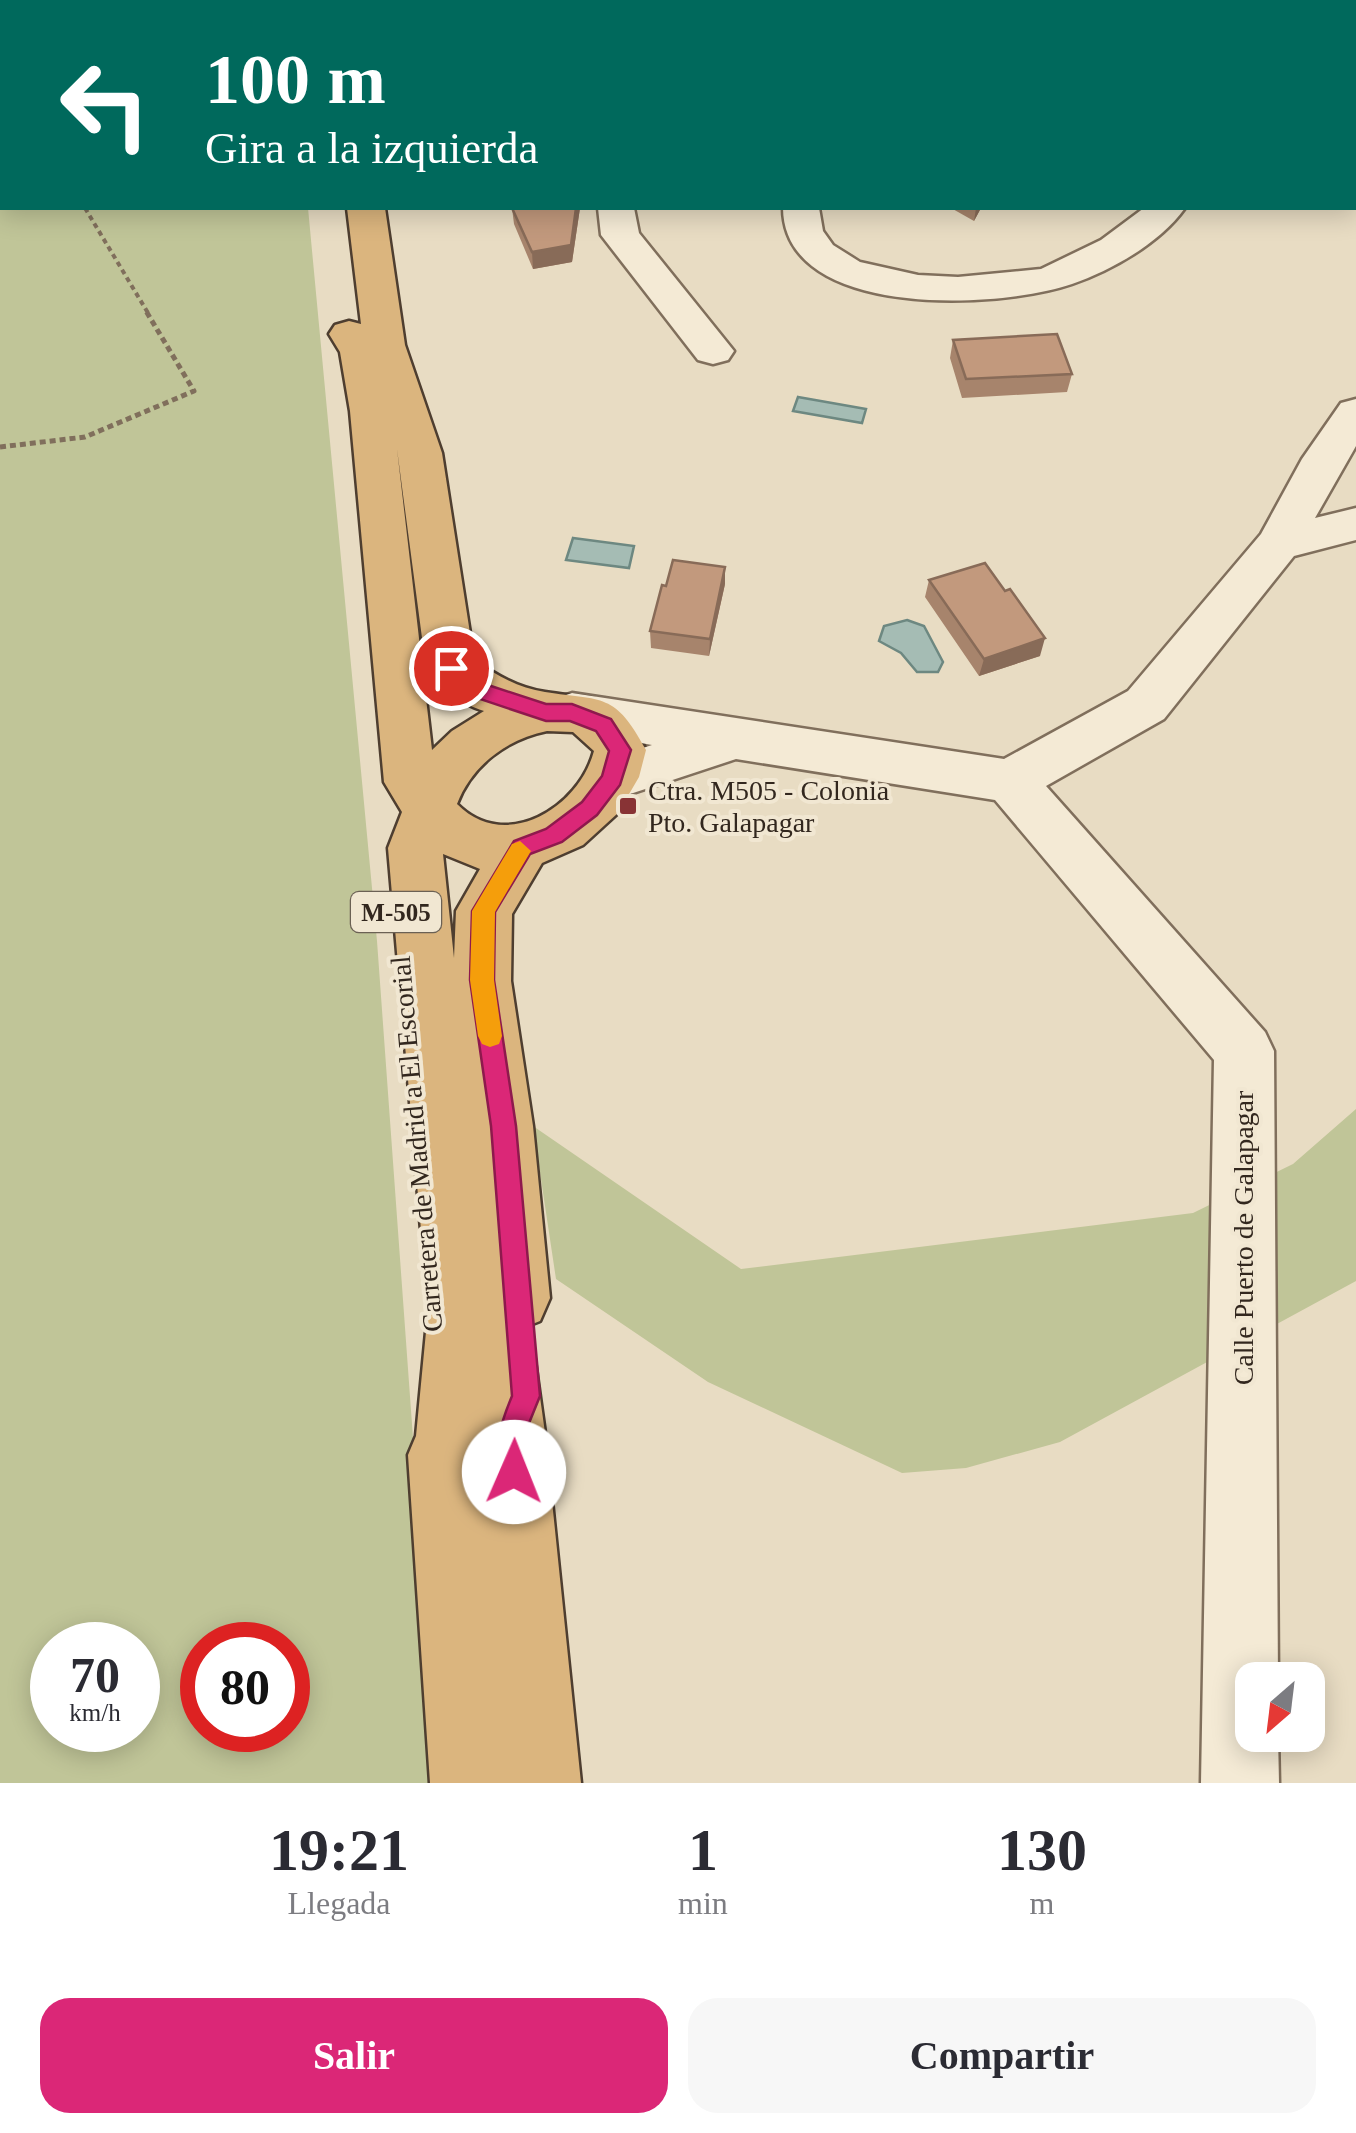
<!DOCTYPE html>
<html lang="es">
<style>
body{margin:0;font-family:"Times New Roman",serif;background:#f7f7f7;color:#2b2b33;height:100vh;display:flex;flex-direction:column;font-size:38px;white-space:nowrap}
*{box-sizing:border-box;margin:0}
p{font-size:32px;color:#7c7c81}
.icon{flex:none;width:55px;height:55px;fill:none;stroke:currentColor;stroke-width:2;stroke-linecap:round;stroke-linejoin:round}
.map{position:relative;height:1783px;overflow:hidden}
.details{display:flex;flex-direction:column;background:#fff;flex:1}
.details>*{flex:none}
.hud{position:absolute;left:0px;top:0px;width:1358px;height:210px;box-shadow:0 5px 25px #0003;background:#00695c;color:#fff;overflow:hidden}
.needle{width:65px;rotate:208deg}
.controls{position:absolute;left:1235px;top:1662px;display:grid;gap:20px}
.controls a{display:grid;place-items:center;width:90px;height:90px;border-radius:20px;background:#fff;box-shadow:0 5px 25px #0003;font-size:50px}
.speed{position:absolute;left:30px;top:1622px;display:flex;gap:20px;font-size:50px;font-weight:700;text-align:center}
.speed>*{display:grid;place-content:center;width:130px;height:130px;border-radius:50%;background:#fff;box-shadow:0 5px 25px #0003;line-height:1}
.speed small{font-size:25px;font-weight:400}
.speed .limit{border:15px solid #d22;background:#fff;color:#111}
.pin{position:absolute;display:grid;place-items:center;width:85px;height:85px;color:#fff;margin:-42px;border:5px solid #fff;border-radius:50%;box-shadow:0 2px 10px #0007}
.me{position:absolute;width:110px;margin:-55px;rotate:1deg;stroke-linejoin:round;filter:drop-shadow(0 0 8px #0008)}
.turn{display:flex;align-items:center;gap:35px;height:210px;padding:0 40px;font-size:45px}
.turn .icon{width:130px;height:130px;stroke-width:2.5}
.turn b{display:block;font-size:70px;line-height:85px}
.eta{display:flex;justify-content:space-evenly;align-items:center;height:170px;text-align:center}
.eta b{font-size:60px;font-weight:800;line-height:70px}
.action{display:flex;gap:20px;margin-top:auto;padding:20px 40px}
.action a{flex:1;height:115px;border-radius:30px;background:#db2777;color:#fff;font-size:40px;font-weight:800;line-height:115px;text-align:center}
.action a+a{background:#f7f7f7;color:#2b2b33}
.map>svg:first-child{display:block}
.green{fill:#c0c598;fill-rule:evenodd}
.water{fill:#a5bcb4;stroke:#6d8881;stroke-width:2.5}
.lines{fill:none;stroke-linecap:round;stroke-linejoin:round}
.minor-casing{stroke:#806f5c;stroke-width:5}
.trunk-casing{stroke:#4e3e30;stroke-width:5}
.path-far1{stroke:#806f5c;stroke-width:4;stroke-dasharray:5 4;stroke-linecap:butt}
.path{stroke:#806f5c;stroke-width:5;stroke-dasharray:6 4;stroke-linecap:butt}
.minor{fill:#f4ead5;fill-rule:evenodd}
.trunk{fill:#dbb57e;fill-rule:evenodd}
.wall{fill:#a7846c}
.shaded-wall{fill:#886b58}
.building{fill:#c2997d;stroke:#886b58;stroke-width:2.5}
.route{fill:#db2777;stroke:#8e194d;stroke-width:2.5}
.slow{fill:#f59e0b}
.poi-dot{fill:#883335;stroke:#f1e7d2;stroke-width:4}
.labels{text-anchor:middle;stroke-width:8;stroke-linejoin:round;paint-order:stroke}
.shield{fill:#f1e7d2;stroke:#6b6154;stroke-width:2.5}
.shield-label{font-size:25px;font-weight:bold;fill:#32271e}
.poi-label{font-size:28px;fill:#32271e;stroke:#f1e7d2;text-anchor:start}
.street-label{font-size:28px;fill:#32271e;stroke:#f1e7d2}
</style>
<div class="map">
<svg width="1356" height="1783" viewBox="0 0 1356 1783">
<rect width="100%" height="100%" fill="#e8dcc3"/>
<!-- green -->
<path class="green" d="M0,0h263l-261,2v206h306l69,733 61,842h-438zM52,1645h86v85h-86zM202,1645h86v85h-86z
M1356,1109v172l-296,161 -94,26 -64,5 -194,-91 -152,-103 -23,-153 208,143 452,-56 100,-49z"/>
<!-- water -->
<path class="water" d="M798,397l68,12 -4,14 -69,-12z
M573,538l61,8 -5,22 -63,-8z
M907,620l17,6 19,36 -5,10h-21l-16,-19 -22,-12 5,-15z"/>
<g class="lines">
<!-- minor casing -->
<g class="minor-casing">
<path id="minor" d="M556,0h32v2h-32z
M1062,0h34l1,2h-33z
M1105,0h36l1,2h-35z
M1355,163h1v23h-1z
M598,208h36l5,25 95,118 -6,9 -15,4 -15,-4 -97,-125z
M783,208h36l4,23 10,14 27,17 58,13 40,2 83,-8 60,-29 43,-32h41c-25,35 -73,62 -113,76 -72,25 -288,36 -289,-76z
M1356,399v47l-41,72 41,-10v32l-62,16 -130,163 -118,67 219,246 9,19 4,629h-26v55h26l1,48h-78l13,-723 -219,-260 -259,-41 -124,41 -18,-6 -8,-15 8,-15 58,-19 -98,-18 -7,-14 7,-14 18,-6 432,66 124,-68 133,-157 41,-75 39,-56z"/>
</g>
<!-- trunk casing -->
<g class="trunk-casing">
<path id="trunk" d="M304,0h32v2h-32z
M347,208h38l20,137 37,108 32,206c21,16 44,29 71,33 58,9 70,0 101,58l-7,27 -21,36 -35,32 -41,18 -30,51 -1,67 22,145 17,172 -10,23 -10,4 15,108 36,350h-151l-22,-328 8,-19 12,-125 -40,-463 14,-36 -18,-30 -34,-371 -10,-59 -11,-18 6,-9 14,-4 12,3zM397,449l29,219c13,22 34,35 58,43l-32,20 -20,19zM547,731l26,1 21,19c-15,57 -89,102 -137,53 15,-39 50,-65 90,-73zM443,854l37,15 -24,42 -2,47z"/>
</g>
<!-- path-far1 -->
<path class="path-far1" d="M85,208l63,105"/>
<!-- path -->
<path class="path" d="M0,447l85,-10 109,-46 -48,-80"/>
<!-- minor -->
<use href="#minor" class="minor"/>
<!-- trunk -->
<use href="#trunk" class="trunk"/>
</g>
<!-- wall -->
<path class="wall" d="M512,208h68l-8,54 -39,7 -19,-45z
M951,208h30l-7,13z
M953,340l119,34 -5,18 -105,6 -12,-40z
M929,580l111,76 -61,20 -54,-79z
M725,584l-16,72 -58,-8 -1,-17z"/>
<!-- shaded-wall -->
<path class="shaded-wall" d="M576,208h4l-8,54 -39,7 -1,-17z
M976,208h5l-7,13z
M725,567v17l-16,72 1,-17z
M1045,638l-5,18 -61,20 5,-17z"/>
<!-- building -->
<path class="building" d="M512,208h64l-5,37 -39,7z
M1057,334l15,40 -106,5 -13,-39z
M673,560l52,7 -15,72 -60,-8 12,-46 4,1z
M985,563l20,28 5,-2 35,49 -61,21 -55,-79z"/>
<!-- route -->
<path class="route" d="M451,660l37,25 58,19h26l39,15 20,31 -11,35 -23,30 -35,27 -32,12 -35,58 -1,68 22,146 24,270 -15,37 4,39 -4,10 -11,4 -10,-4c-13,-31 -4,-57 8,-86l-21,-270 -21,-146 2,-69 42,-70 32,-12 36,-27 20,-26 7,-25 -13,-20 -26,-10h-24l-72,-24 -30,-24v-10z"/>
<!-- slow -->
<path class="slow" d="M520,841l11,10 -36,61 -1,68 8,56 -3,8 -9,3 -8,-3 -4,-8 -8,-56 2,-69 40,-67z"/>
<!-- markers -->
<rect class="poi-dot" x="618" y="796" width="20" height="20" rx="5"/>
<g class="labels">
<!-- shield labels -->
<rect class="shield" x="351" y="892" width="90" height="40" rx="8"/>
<g class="shield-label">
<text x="396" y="921">M-505</text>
</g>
<!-- poi labels -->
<g class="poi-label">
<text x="648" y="800">Ctra. M505 - Colonia<tspan x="648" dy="32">Pto. Galapagar</tspan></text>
</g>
<!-- street labels -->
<g class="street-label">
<text transform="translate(416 1144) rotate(-95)" y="10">Carretera de Madrid a El Escorial</text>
<text transform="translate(1243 1238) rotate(-90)" y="10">Calle Puerto de Galapagar</text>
</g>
</g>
</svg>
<div class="controls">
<a><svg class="needle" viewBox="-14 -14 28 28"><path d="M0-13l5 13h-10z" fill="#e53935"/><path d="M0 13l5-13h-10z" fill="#7c7c81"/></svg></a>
</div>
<div class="speed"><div>70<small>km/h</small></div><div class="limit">80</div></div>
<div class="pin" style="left:451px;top:668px;background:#d93025"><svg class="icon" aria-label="arrive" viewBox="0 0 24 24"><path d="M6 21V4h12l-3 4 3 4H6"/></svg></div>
<svg class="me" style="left:514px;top:1472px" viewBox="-20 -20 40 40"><circle r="19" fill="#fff"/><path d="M0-13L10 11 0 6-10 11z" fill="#db2777"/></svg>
<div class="hud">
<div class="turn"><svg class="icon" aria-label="left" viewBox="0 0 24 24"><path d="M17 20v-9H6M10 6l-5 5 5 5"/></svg><div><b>100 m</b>Gira a la izquierda</div></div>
</div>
</div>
<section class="details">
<div class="eta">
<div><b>19:21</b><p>Llegada</p></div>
<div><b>1</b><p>min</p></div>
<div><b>130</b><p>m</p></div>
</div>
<div class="action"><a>Salir</a><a>Compartir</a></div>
</section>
